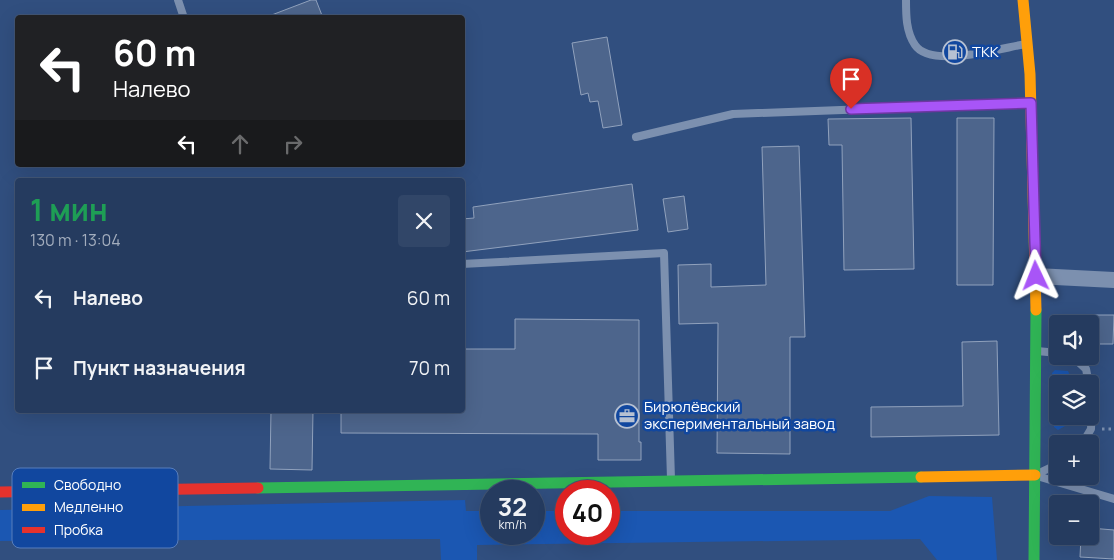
<!DOCTYPE html>
<html lang="ru">
<meta charset="utf-8">
<style>
body{margin:0;font-family:Manrope,sans-serif;background:#314668;color:#f1f3f6;height:100vh;display:flex;flex-direction:column;font-size:19px;white-space:nowrap}
*{box-sizing:border-box;margin:0}
p{font-size:16px;color:#a3adbd}
.icon{flex:none;width:28px;height:28px;fill:none;stroke:currentColor;stroke-width:2;stroke-linecap:round;stroke-linejoin:round}
.map{position:relative;flex:1;overflow:hidden}
.sheet{position:absolute;left:15px;top:178px;width:450px;height:235px;display:flex;flex-direction:column;background:#253b5f;border-radius:5px;box-shadow:0 5px 20px #0002,0 0 0 1px #425574}
.sheet>*{flex:none}
.banner{position:absolute;left:15px;top:15px;width:450px;height:152px;border-radius:5px;box-shadow:0 5px 20px #0002,0 0 0 1px #425574;background:#202124;color:#fff;overflow:hidden}
.fabs{position:absolute;left:1049px;top:315px;display:grid;gap:10px}
.fabs a{display:grid;place-items:center;width:50px;height:50px;border-radius:5px;background:#253b5f;box-shadow:0 5px 20px #0002,0 0 0 1px #425574;font-size:25px}
.speed{position:absolute;left:480px;top:480px;display:flex;gap:10px;font-size:25px;font-weight:700;text-align:center}
.speed>*{display:grid;place-content:center;width:65px;height:65px;border-radius:50%;background:#253b5f;box-shadow:0 5px 20px #0002,0 0 0 1px #425574;line-height:1}
.speed small{font-size:12px;font-weight:400}
.speed .limit{border:8px solid #d22;background:#fff;color:#111}
.pin{position:absolute;display:grid;place-items:center;width:42px;height:42px;color:#fff;margin:-51px -21px;border-radius:50% 50% 50% 0;rotate:-45deg;box-shadow:0 0 5px #0007}
.pin .icon{rotate:45deg}
.me{position:absolute;width:55px;margin:-28px;rotate:358deg;stroke-linejoin:round;filter:drop-shadow(0 0 4px #0008)}
.turn{display:flex;align-items:center;gap:18px;height:105px;padding:0 15px;font-size:22px}
.turn .icon{width:65px;height:65px;stroke-width:2.5}
.turn b{display:block;font-size:35px;line-height:42px}
.lanes{display:flex;align-items:center;height:48px;padding:0 15px;background:#0003;justify-content:center;gap:25px;direction:ltr}
.lanes .off{opacity:.35}
.round{display:grid;place-items:center;flex:none;width:52px;height:52px;border-radius:5px;background:#314668}
.overview{display:flex;align-items:center;justify-content:space-between;height:85px;padding:0 15px}
h1{font-size:30px;font-weight:700;line-height:38px;color:#1e9e55}
ul{padding:0;list-style:none}
li{display:flex;align-items:center;gap:15px;height:70px;padding:0 15px}
li div{flex:1}
li b{display:block;font-size:19px}
li em{font-style:normal}
.map>svg:first-child{display:block}
.green{fill:#1b57b2}
.building{fill:#4d658c;stroke:#91a2bd}
.lines{fill:none;stroke-linecap:round;stroke-linejoin:round}
.path{stroke:#7c90af;stroke-width:3;stroke-dasharray:2.5 4;stroke-linecap:butt}
.lane{stroke:#7c90af;stroke-width:8}
.street{stroke:#7c90af;stroke-width:16}
.fast{stroke:#30b455;stroke-width:11}
.slow{stroke:#ff9f0a;stroke-width:11}
.jam{stroke:#e5322d;stroke-width:11}
.route-casing{stroke:#6d37a1;stroke-width:12}
.route{stroke:#a855f7;stroke-width:9}
.labels{text-anchor:middle;stroke-width:5;stroke-linejoin:round;paint-order:stroke}
.poi-label{font-size:15px;fill:#fff;stroke:#11479f;text-anchor:start}
.key{fill:#11479f;stroke:#587ebc;stroke-width:1}
.key-label{font-size:14px;fill:#fff}
</style>
<div class="map">
<svg width="1114" height="560" viewBox="0 0 1114 560">
<rect width="100%" height="100%" fill="#314f7f"/>
<!-- green -->
<path class="green" d="M1055,370l13,1 6,13h-16v32h16v5l-16,9 -4,-3 -2,-54z
M929,496l63,1 5,63h-60l-17,-21 -443,6v15h-36l-1,-21 -440,2v-31l465,-10 1,11h25v23h43v-23h32v23h43v-23h281z"/>
<!-- building -->
<path class="building" d="M311,0h5l7,18h-54v-2z
M607,37l15,88 -19,3 -5,-27 -8,1 -2,-9 -7,2 -9,-52z
M911,118l3,151 -70,1 -2,-125h-13l-1,-26z
M957,118h37l-1,167h-36z
M799,146l6,191h-15v117l-73,-1 1,-130 -39,1 -1,-59 33,-1v23l55,-2 -4,-138z
M632,184l6,46 -176,22v-33l12,-1 -1,-11z
M684,196l4,33 -20,3 -5,-33z
M1090,315h24l-1,29h-23z
M515,319l124,1v122h2v18h-43v-26l-257,-1v-23h121v-61h53z
M997,341l2,94 -128,2v-30l92,-1 -1,-64z
M271,410h42l-1,60 -42,-1z
M1090,528l24,2v29l-34,-2 1,-21h9z"/>
<g class="lines">
<!-- path -->
<path class="path" d="M1102,429h12"/>
<!-- lane -->
<path class="lane" d="M178,0l6,18
M906,0c0,15 0,32 9,45 16,24 86,3 111,-1
M636,137l97,-23 295,-11
M462,264l202,-11 7,226
M1037,351l21,2
M1072,356l14,13 3,15
M1082,444l9,-15 1,-32 -2,-10
M1037,474l21,-10
M1037,476l77,23"/>
<!-- street -->
<path class="street" d="M1036,276l78,4"/>
<!-- fast -->
<path class="fast" d="M258,488l663,-11
M1034,560l2,-250"/>
<!-- slow -->
<path class="slow" d="M1023,0l7,74 6,236
M921,477l114,-2"/>
<!-- jam -->
<path class="jam" d="M0,492l258,-4"/>
</g>
<g class="lines">
<!-- route casing -->
<g class="route-casing">
<path id="route" d="M851,109l180,-6 5,173"/>
</g>
<!-- route -->
<use href="#route" class="route"/>
</g>
<!-- icons -->
<defs>
<g id="fuel-ring" transform="scale(1.25)"><circle r="9.5" fill="#11479f" stroke="#b7c1d2" stroke-width="1.5"/><path d="M-5.5-6h7V0h2V4h1.3V-2.5L3-4.5l.8-.8L6-3V5H2.5V1h-1V6h-7ZM-4.2-4.7v3.2H.2V-4.7Z" fill="#b7c1d2"/></g>
<g id="office-ring" transform="scale(1.25)"><circle r="9.5" fill="#11479f" stroke="#b7c1d2" stroke-width="1.5"/><path d="M-6-3h4V-5.5h4V-3h4V5H-6ZM-1-4.5V-3h2v-1.5ZM-6 0V1H6V0Z" fill="#b7c1d2"/></g>
</defs>
<g fill-rule="evenodd">
<use href="#fuel-ring" x="955" y="52"/>
<use href="#office-ring" x="627" y="416"/>
</g>
<g class="labels">
<!-- poi labels -->
<g class="poi-label">
<text x="972" y="57">ТКК</text>
<text x="644" y="412">Бирюлёвский<tspan x="644" dy="17">экспериментальный завод</tspan></text>
</g>
</g>
<!-- legend -->
<rect x="12" y="468" width="166" height="80" rx="8" class="key"/>
<rect x="22" y="482" width="23" height="6" fill="#30b455"/>
<rect x="22" y="504" width="23" height="7" fill="#ff9f0a"/>
<rect x="22" y="527" width="23" height="6" fill="#e5322d"/>
<g class="key-label">
<text x="54" y="490">Свободно</text>
<text x="54" y="512">Медленно</text>
<text x="54" y="535">Пробка</text>
</g>
</svg>
<div class="fabs">
<a><svg class="icon" aria-label="sound" viewBox="0 0 24 24"><path d="M4 9h4l5-4v14l-5-4H4zM17 9q2 3 0 6"/></svg></a>
<a><svg class="icon" aria-label="layers" viewBox="0 0 24 24"><path d="M12 4l9 5-9 5-9-5zM3 14l9 5 9-5"/></svg></a>
<a>+</a>
<a>−</a>
</div>
<div class="speed"><div>32<small>km/h</small></div><div class="limit">40</div></div>
<div class="pin" style="left:851px;top:109px;background:#d93025"><svg class="icon" aria-label="arrive" viewBox="0 0 24 24"><path d="M6 21V4h12l-3 4 3 4H6"/></svg></div>
<svg class="me" style="left:1036px;top:276px" viewBox="-20 -20 40 40"><path d="M0-17L14 15 0 8-14 15z" fill="#a855f7" stroke="#fff" stroke-width="4"/></svg>
<div class="banner">
<div class="turn"><svg class="icon" aria-label="left" viewBox="0 0 24 24"><path d="M17 20v-9H6M10 6l-5 5 5 5"/></svg><div><b>60 m</b>Налево</div></div>
<div class="lanes"><svg class="icon" aria-label="left" viewBox="0 0 24 24"><path d="M17 20v-9H6M10 6l-5 5 5 5"/></svg><svg class="icon off" aria-label="ahead" viewBox="0 0 24 24"><path d="M12 20V5M6 11l6-6 6 6"/></svg><svg class="icon off" aria-label="right" viewBox="0 0 24 24"><path d="M7 20v-9h11M14 6l5 5-5 5"/></svg></div>
</div>
<section class="sheet">
<div class="overview"><div><h1>1 мин</h1><p>130 m · 13:04</p></div><a class="round"><svg class="icon" aria-label="close" viewBox="0 0 24 24"><path d="M6 6l12 12M18 6L6 18"/></svg></a></div>
<ul>
<li><svg class="icon" aria-label="left" viewBox="0 0 24 24"><path d="M17 20v-9H6M10 6l-5 5 5 5"/></svg><div><b>Налево</b></div><em>60 m</em></li>
<li><svg class="icon" aria-label="arrive" viewBox="0 0 24 24"><path d="M6 21V4h12l-3 4 3 4H6"/></svg><div><b>Пункт назначения</b></div><em>70 m</em></li>
</ul>
</section>
</div>
